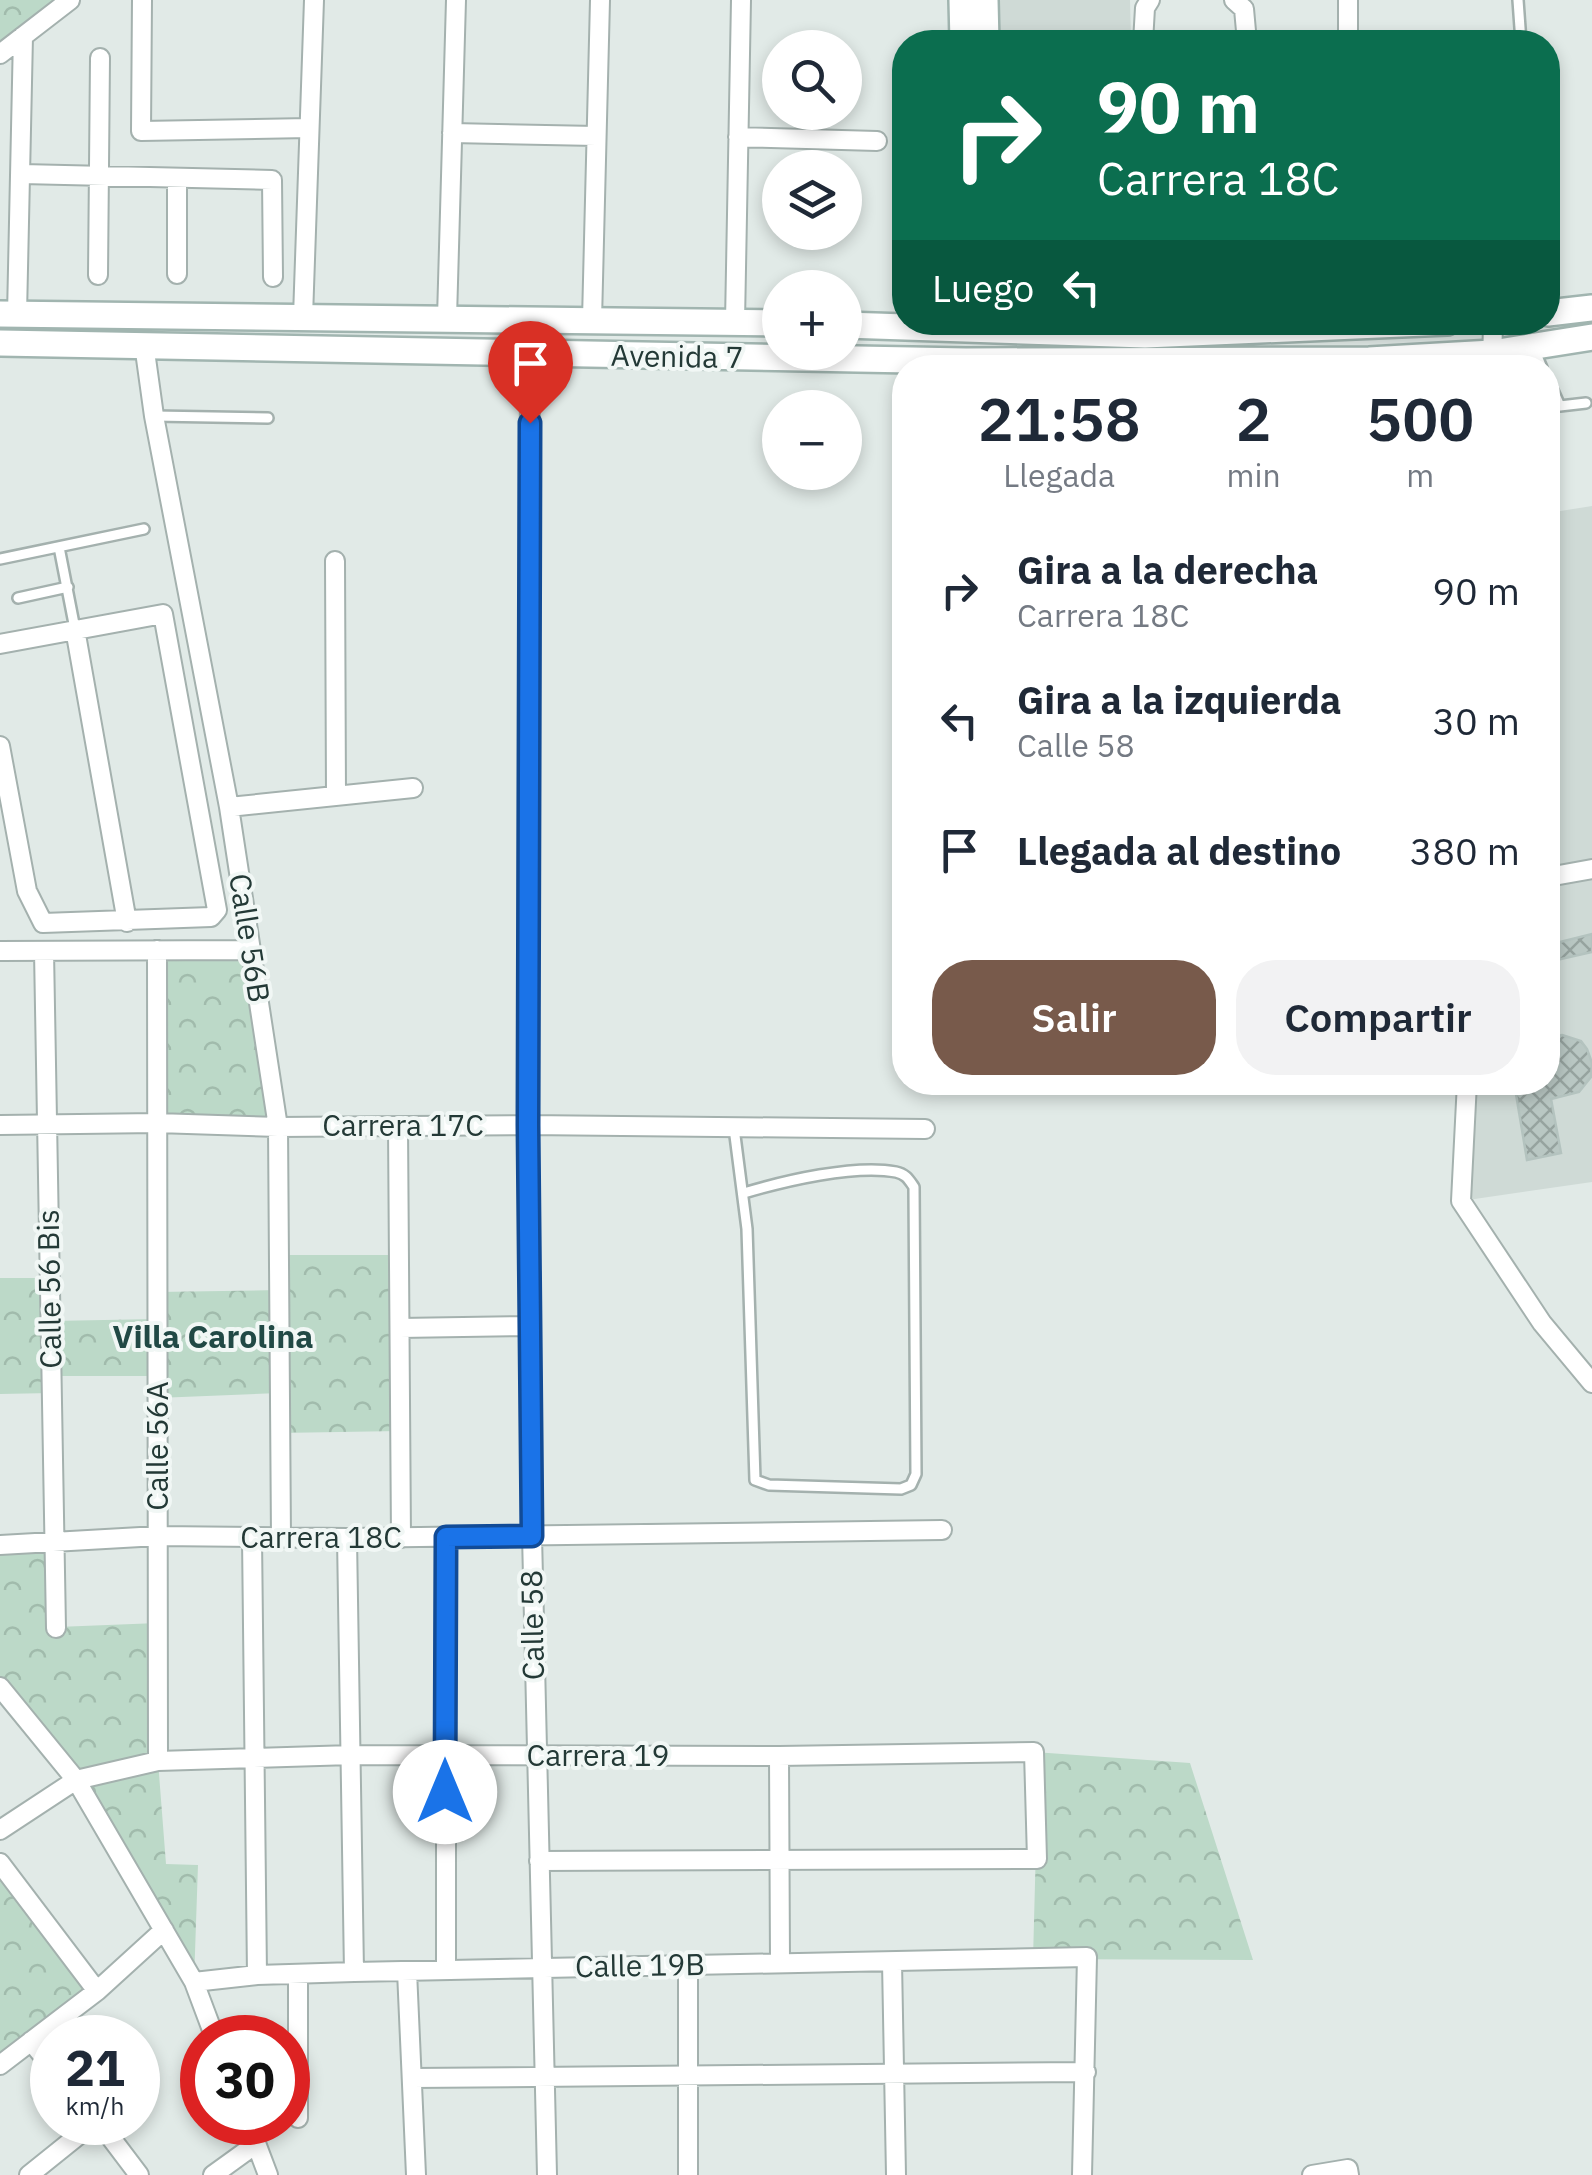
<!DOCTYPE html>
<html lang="es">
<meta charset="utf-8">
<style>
body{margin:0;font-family:"IBM Plex Sans",sans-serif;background:#f2f2f3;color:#1f2937;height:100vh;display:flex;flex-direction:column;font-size:38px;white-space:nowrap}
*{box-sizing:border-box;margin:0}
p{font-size:32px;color:#747a83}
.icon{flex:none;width:55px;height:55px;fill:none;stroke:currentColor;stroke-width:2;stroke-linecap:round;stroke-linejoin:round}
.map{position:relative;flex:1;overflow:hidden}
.panel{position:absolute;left:892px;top:355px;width:668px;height:740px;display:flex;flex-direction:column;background:#fff;border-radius:40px;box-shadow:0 5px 15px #0003}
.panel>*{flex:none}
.guide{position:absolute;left:892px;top:30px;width:668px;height:305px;border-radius:40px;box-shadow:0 5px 15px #0003;background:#0b6e4f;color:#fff;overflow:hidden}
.fabs{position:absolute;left:762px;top:30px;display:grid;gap:20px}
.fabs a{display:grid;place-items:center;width:100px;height:100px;border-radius:50%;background:#fff;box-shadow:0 5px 15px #0003;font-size:50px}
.speed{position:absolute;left:30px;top:2015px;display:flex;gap:20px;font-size:50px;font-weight:700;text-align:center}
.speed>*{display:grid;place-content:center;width:130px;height:130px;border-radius:50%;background:#fff;box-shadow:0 5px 15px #0003;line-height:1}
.speed small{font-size:25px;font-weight:400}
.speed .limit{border:15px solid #d22;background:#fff;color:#111}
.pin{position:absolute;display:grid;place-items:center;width:85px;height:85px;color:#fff;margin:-102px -42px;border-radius:50% 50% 50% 0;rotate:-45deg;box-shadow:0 0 10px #0007}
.pin .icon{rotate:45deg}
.me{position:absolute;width:110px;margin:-55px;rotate:0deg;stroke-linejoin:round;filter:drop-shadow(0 0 8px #0008)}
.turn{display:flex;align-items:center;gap:35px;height:210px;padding:0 40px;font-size:45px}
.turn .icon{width:130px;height:130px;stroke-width:2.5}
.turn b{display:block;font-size:70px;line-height:85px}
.then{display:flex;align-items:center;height:95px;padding:0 40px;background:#0003;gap:20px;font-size:38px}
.eta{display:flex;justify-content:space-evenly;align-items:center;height:170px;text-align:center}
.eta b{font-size:60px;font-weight:600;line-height:70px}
.primary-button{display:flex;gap:20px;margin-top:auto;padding:20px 40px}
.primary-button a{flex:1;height:115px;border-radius:40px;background:#785a4b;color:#fff;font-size:40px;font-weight:600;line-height:115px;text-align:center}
.primary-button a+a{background:#f2f2f3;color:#1f2937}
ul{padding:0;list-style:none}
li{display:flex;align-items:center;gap:30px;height:130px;padding:0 40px}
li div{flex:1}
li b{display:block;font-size:38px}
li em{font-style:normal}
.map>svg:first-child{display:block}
.built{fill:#cfdad6}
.forest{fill:url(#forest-crowns)}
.building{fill:url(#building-cross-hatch);stroke:#b4c3bf;stroke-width:2.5}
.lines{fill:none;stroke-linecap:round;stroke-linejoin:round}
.lane-casing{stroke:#a4b1ae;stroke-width:14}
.street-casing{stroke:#a4b1ae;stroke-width:22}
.secondary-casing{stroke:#a1b5b0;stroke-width:30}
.lane{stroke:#fff;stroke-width:9}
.street{stroke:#fff;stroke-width:18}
.secondary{stroke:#fff;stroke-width:25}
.route-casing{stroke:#114b97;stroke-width:25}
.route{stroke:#1a73e8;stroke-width:18}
.labels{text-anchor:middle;stroke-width:8;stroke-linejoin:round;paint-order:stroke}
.street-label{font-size:30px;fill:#233936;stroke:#f1f7f5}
.neighbourhood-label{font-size:32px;font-weight:bold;fill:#214945;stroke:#f1f7f5}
</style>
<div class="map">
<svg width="1592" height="2175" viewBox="0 0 1592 2175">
<defs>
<pattern id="forest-crowns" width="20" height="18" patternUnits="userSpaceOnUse" patternTransform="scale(2.5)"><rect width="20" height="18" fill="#bcd9c8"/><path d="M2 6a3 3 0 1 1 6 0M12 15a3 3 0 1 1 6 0" fill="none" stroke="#a1bbac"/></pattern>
<pattern id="building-cross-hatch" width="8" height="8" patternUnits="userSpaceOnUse" patternTransform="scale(2.5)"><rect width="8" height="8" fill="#b9c7c3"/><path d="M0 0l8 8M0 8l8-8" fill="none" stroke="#96a39f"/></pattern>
</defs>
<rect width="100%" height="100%" fill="#e1eae7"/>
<!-- built -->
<path class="built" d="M992,0h138l1,42h-138z
M1592,506v676l-131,19 6,-118 81,-1v-569z"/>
<!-- forest -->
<path class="forest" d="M0,0h71l-71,54z
M157,950h94l27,177 -121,-4z
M279,1255h120l1,176 -121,2v-40l-122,5v-22h-105v17l-52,1v-116h50l1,43 106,-2v-27l122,-2z
M54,1542l3,85 101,-4v138l8,103 32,1 -4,117 -118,-202 -76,-93v-142z
M1034,1752l156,11 63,197 -220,-1 3,-114z
M0,1863l97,128 -97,74z"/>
<!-- building -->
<path class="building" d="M1592,934v18l-44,10v-17z
M1562,1035l19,6 6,8 5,14 -1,14 -12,15 -28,7 10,54 -34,7 -13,-78h34v-44z"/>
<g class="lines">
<!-- lane casing -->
<g class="lane-casing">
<path id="lane" d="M1518,0l3,42
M1534,349l8,19
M1548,379l12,27 26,-3
M154,416l114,2
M59,547l16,82
M0,559l144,-30
M18,598l50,-11
M734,1128l13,101 8,251 14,5 132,4 10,-4 5,-11 -2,-287c-5,-7 -8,-13 -18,-15 -41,-8 -112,9 -152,21"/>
</g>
<!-- street casing -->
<g class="street-casing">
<path id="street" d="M142,0l-1,131 168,-3
M1234,0l10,9 3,33
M1348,0v42
M1143,42l2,-34 5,-8
M0,54l70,-54
M452,133l144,3
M738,137l139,4
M22,174l250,6 1,97
M177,179v95
M98,275l2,-217
M17,315l6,-279
M303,317l11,-317
M447,318l9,-318
M592,320l8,-320
M735,322l6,-322
M144,344l10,72 75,391 49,320 3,411
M530,355l-2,770 4,410 15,640
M1492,368l1,-46
M335,561l1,235
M75,629l52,293
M0,644l163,-30 54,296 -6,7 -168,6 -16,-32 -27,-145
M229,807l184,-19
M1548,877l44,-8
M157,950l1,811
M0,951l251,-1
M44,951l12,677
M1467,1082l-6,119 81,122 50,60
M0,1125l157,-2 121,4 250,-2 397,4
M398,1127l3,411
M400,1328l130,-2
M252,1538l5,437
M347,1538l7,434
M0,1545l158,-9 189,2 595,-8
M0,1687l76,93 118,202 21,56
M779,1756l1,206
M0,1830l76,-50 82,-19 194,-6 427,1 255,-4 3,107 -498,2
M0,1863l97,128
M892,1962l4,213
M446,1970v-433
M407,1971l9,204
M194,1982l63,-7 97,-3 733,-15 -5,218
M31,2041l21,26
M0,2065l97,-74 67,-61
M412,2078l674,-6
M298,2118v-144
M99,2122l40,53
M248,2122l20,53
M29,2175l66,-53
M213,2175l43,-31
M688,2175v-208
M1312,2175l36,-6 1,6"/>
</g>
<!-- secondary casing -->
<g class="secondary-casing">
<path id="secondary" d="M962,0l1,42
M985,0l1,42
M1548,313l44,-5
M0,314l780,9
M845,325l300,10 302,-13
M0,343l966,18 403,-1 123,-7 100,-16"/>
</g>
<!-- lane -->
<use href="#lane" class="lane"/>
<!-- street -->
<use href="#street" class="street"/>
<!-- secondary -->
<use href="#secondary" class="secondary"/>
</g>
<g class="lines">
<!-- route casing -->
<g class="route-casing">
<path id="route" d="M445,1792l1,-255 86,-1 -4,-411 2,-702"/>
</g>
<!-- route -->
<use href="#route" class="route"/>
</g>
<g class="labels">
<!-- street labels -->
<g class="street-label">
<text transform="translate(677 357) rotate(1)" y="10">Avenida 7</text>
<text transform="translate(249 938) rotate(81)" y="10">Calle 56B</text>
<text x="403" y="1136">Carrera 17C</text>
<text transform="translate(50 1289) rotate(-91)" y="10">Calle 56 Bis</text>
<text transform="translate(158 1446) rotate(-90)" y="10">Calle 56A</text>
<text x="321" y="1548">Carrera 18C</text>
<text transform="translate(533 1625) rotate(-91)" y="10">Calle 58</text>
<text x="598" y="1766">Carrera 19</text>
<text transform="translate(640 1966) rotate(-1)" y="10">Calle 19B</text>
</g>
<!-- neighbourhood labels -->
<g class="neighbourhood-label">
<text x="213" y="1348">Villa Carolina</text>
</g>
</g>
</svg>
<div class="fabs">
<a><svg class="icon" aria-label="search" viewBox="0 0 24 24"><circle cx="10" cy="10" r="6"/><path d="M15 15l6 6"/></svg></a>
<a><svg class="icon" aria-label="layers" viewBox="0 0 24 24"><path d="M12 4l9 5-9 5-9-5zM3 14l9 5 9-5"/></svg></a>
<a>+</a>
<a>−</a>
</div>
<div class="speed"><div>21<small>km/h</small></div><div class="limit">30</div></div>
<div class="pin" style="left:530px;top:423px;background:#d93025"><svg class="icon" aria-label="arrive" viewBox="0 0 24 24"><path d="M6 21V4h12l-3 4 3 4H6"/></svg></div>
<svg class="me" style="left:445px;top:1792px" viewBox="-20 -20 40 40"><circle r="19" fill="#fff"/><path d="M0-13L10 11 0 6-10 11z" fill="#1a73e8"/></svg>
<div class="guide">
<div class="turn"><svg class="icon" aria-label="right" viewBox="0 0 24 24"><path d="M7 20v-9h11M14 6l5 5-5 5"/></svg><div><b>90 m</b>Carrera 18C</div></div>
<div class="then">Luego<svg class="icon" aria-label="left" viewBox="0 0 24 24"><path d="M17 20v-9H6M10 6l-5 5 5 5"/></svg></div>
</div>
<section class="panel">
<div class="eta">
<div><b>21:58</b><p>Llegada</p></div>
<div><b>2</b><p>min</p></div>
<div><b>500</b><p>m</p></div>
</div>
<ul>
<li><svg class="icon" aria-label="right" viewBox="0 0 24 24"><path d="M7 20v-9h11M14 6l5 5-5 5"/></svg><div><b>Gira a la derecha</b><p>Carrera 18C</p></div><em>90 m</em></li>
<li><svg class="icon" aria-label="left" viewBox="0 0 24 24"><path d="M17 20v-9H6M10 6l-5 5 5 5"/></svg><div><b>Gira a la izquierda</b><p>Calle 58</p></div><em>30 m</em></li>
<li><svg class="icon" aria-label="arrive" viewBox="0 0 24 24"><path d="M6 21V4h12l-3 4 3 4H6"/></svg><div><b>Llegada al destino</b></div><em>380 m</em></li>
</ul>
<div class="primary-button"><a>Salir</a><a>Compartir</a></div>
</section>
</div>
